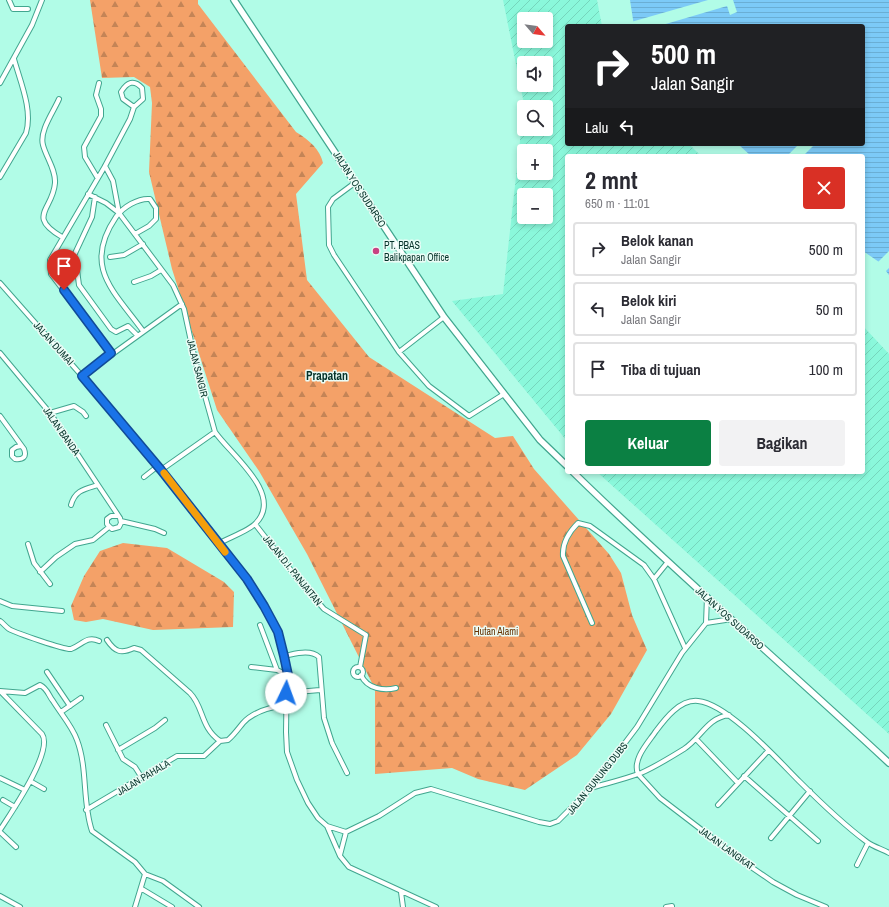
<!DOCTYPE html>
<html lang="id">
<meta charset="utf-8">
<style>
body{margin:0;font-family:"Archivo Narrow",sans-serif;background:#f2f2f3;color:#2b2b33;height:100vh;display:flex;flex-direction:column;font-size:15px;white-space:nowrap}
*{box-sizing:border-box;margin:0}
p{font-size:13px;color:#7c7c81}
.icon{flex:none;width:22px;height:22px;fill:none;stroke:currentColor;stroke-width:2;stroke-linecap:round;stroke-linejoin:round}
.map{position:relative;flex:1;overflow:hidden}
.drawer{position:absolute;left:565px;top:154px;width:300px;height:320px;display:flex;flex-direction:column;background:#fff;border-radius:4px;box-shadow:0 2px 6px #0003}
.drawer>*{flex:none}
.guide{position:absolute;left:565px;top:24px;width:300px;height:122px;border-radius:4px;box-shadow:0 2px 6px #0003;background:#202124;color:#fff;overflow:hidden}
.needle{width:26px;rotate:118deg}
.controls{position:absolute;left:517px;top:12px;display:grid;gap:8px}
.controls a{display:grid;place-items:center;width:36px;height:36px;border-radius:4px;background:#fff;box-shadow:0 2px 6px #0003;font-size:20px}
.pin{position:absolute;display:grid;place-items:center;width:34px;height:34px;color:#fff;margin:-41px -17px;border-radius:50% 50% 50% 0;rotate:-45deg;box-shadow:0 0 4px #0007}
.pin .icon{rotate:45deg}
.me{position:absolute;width:44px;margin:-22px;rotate:3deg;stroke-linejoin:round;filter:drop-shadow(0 0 3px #0008)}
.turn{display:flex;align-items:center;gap:14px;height:84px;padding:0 20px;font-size:18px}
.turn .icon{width:52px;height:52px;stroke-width:2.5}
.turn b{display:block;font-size:28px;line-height:34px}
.then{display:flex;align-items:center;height:38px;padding:0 20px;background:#0003;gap:8px;font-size:15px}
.round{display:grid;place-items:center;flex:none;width:42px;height:42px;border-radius:4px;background:#f2f2f3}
.summary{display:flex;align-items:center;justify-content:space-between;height:68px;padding:0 20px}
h1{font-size:24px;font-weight:700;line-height:30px}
.action{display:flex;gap:8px;margin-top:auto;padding:8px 20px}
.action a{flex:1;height:46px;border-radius:4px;background:#0b8043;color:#fff;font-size:16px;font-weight:700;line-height:46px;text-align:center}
.action a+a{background:#f2f2f3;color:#2b2b33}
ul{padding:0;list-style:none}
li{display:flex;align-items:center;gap:12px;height:54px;margin:0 8px 6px;padding:0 12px;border:2px solid #e1e1e2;border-radius:4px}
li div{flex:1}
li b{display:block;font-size:15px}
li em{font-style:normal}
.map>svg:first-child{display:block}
.industrial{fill:url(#industrial-furrows);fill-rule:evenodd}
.forest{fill:url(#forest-firs)}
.water{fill:url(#water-rules)}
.pier{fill:#b1fce7}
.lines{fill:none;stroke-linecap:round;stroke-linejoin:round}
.street-casing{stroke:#41a68f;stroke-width:6}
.secondary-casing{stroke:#41a68f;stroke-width:8}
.street{stroke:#fff;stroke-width:4}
.secondary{stroke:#fff;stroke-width:5.5}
.route-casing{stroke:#114b97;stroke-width:10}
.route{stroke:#1a73e8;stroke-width:7}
.slow{stroke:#f59e0b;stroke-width:7}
.poi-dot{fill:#c84282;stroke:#eafcf6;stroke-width:1.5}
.labels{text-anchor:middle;stroke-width:3;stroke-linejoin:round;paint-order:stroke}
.street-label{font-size:10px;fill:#053229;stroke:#eafcf6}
.poi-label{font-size:10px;fill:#053229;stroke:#eafcf6;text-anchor:start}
.park-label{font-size:10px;fill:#653100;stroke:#eafcf6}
.quarter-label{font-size:12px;font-weight:bold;fill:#053229;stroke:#eafcf6}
</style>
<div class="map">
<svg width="889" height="907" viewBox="0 0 889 907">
<defs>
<pattern id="industrial-furrows" width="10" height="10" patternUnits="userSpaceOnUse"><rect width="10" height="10" fill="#8af8db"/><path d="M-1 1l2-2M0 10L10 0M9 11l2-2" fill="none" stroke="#76d5bc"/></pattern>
<pattern id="forest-firs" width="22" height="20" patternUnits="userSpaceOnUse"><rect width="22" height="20" fill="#f4a168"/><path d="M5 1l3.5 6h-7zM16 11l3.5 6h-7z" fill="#c48456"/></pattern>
<pattern id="water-rules" width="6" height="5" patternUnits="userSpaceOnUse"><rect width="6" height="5" fill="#7ccaf7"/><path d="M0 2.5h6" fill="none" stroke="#6aaed4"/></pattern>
</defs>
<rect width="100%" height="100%" fill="#b1fce7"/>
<!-- industrial -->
<path class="industrial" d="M503,0h94l5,26h-35v118h122l12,12h-134v285l-115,-140 51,-7 21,-190zM524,19h22v22h-22zM524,63h22v22h-22zM524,107h22v22h-22zM524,151h22v22h-22zM524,195h22v22h-22z
M863,326l26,28v380l-292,-262h266z"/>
<!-- forest -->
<path class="forest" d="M90,0h108v4l98,128c13,8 24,17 27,31l-27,31 11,86 62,77 126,81 18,-2 21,33 75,85 12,19 11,42 15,35 -36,64 -34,41 -52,35 -47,-11 -26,-11 -77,6v-85l-68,-135 -48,-83 -42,-61 -45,-141 -23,-97 3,-69 -2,-16 -16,-10 -32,1z
M123,543l44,5 57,34 10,10 -1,35 -80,3 -50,-11 -17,3 -12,-2 -3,-14 13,-30 16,-25z"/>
<!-- water -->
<path class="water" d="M630,0h259v275l-10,-13 -16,-11v-95h-112l-12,-11 -13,-1h137v-118h-229z"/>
<!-- pier -->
<path class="pier" d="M708,0h25l4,12 -7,3 -3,-9 -68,20h-27l-1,-4z
M799,144h16l-12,12h-16z
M889,251v17l-4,4 -8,-9z"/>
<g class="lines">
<!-- street casing -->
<g class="street-casing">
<path id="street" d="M9,0l4,9h15
M0,83l32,-58 10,-25
M59,99c-5,12 -20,32 -16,46 3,12 13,25 12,38 -2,27 -29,33 7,54
M105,166l8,15 6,32
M0,177l26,-44c7,-23 -6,-52 -12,-74
M97,177l-12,-20 -1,-10 17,-31v-7l-5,-14 3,-12
M356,182l-23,17 -5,8 1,38 5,10 65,97 45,-35
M88,194l18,9 13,10 54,72 11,24 11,51 20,72 -54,38
M95,197l-3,20 -21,45 6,8 2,15 32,44 5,3 12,-6 9,9
M135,234l14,-8 7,-7v-11l-6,-9c-12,-1 -27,8 -34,18 -34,50 -2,74 27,114
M110,257l14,-2 19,-11
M134,282l17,-6 10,-6
M0,283l82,93 79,94 86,109 17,27 14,26 9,37 -1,63 1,20 10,28 11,23 10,15 9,8 19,6
M399,352l30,34 40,30 35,-22
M0,353l50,60 70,105 1,5 -2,4 -7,2 -5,-5v-5l4,-3h7
M111,353l-60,-79 -1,-14 55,-94 25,-47 4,-12 9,-8 -1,-11c-8,-9 -15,-6 -21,4l2,7 11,8
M82,376l100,-72
M50,413l24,-7 9,6 3,4
M0,416l24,33c3,8 -1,11 -9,10l-3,-3v-6l4,-3 5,-1
M215,432c15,22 69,62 41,91 -7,8 -28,15 -38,21
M144,477l14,-11
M71,505c4,-15 14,-16 27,-20
M121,521l34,8 9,4
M255,524l42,54 27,31 42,26 -6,32
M28,544l6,19 16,21
M40,572l16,-15 19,-13 18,-4 16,-13
M654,579l13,-16
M0,601l12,5 50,5
M0,621c3,2 6,6 9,8 7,4 56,21 62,20 11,-4 16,-14 28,-8
M592,623l-29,-67c-1,-14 6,-24 15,-33l12,3 54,39 10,14 31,69
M706,623l1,-26
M706,623l26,-4
M260,625l17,45 10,5
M107,640c8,12 14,14 27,8l7,2 49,43c14,14 10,34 30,48l8,-1c6,-5 10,-11 15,-17 11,-12 27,-16 43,-18
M284,656c11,-2 26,-7 35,1l5,61 8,25 15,30
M353 672a5 5 0 1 1 10 0a5 5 0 1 1-10 0Z
M251,667l26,3
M47,672l23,34
M361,675c6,14 23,16 35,13
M0,691l25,2 15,-8c8,4 8,10 13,16 8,13 19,25 24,39 11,29 5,62 15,91l43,31 10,12 -10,33
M286,693l34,-3
M61,712l20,-14
M106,725l17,34 12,8 7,11
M696,739l42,44
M118,750l37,-22 10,-8
M744,776l74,65
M0,778l25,12
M30,781l14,8
M591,788c17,-5 34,-9 50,-15 14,-6 30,-16 43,-24 17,-11 23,-31 45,-34
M3,800l12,7
M718,805l50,-54
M86,810l91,-54h27l16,-15
M327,826l13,30 9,11 87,40
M0,830c11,-17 54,-79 42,-96l-41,-42
M0,832l16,15
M346,832l33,-16 36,-23 16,-4 108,33 11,2 8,-3 33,-33 46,-61 45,-74 24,-30
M771,838l39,-47
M340,855l6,-23
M857,865l11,-22
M145,874l18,7 36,26
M142,889l30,18
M401,892l2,15
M0,896l20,11
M666,907l6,-1
M826,907l-29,-12 -24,-13 -32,-22 -81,-62 -22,-24c-6,-15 10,-31 18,-43 9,-12 24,-32 42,-30 30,3 80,59 101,80 21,21 45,44 68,61 7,5 15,7 22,11"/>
</g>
<!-- secondary casing -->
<g class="secondary-casing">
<path id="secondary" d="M234,0l210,317 96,123 27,26
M573,472c102,100 211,193 316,291"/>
</g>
<!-- street -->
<use href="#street" class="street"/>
<!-- secondary -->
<use href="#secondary" class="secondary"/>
</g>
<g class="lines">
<!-- route casing -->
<g class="route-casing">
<path id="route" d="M64,290l47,63 -29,23 79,94 86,109 17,27 14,26 6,24 4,19 -2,18"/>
</g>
<!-- route -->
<use href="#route" class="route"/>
<!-- slow -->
<path class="slow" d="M164,473l61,79"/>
</g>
<!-- markers -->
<circle class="poi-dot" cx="376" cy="251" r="4"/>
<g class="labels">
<!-- street labels -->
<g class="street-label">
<text transform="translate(360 189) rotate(57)" y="4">JALAN YOS SUDARSO</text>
<text transform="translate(54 343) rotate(48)" y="4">JALAN DUMAI</text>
<text transform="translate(198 368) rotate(76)" y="4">JALAN SANGIR</text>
<text transform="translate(62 431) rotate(55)" y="4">JALAN BANDA</text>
<text transform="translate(293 570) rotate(51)" y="4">JALAN D.I. PANJAITAN</text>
<text transform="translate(730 618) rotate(42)" y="4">JALAN YOS SUDARSO</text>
<text transform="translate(143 777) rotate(-31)" y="4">JALAN PAHALA</text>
<text transform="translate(597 778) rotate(-51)" y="4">JALAN GUNUNG DUBS</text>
<text transform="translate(727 848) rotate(36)" y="4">JALAN LANGKAT</text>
</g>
<!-- poi labels -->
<g class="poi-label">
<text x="384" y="249">PT. PBAS<tspan x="384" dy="12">Balikpapan Office</tspan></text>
</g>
<!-- park labels -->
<g class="park-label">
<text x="496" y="635">Hutan Alami</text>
</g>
<!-- quarter labels -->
<g class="quarter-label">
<text x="327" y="380">Prapatan</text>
</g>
</g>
</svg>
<div class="controls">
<a><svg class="needle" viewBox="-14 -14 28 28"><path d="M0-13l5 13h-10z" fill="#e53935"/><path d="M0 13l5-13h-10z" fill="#7c7c81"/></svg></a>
<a><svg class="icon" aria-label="sound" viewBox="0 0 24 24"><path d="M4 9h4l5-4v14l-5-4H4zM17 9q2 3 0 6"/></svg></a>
<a><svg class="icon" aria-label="search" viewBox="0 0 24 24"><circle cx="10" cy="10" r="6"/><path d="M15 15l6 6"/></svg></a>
<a>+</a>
<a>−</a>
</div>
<div class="pin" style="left:64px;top:290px;background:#d93025"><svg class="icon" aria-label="arrive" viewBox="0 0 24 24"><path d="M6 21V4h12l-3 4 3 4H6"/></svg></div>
<svg class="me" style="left:286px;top:693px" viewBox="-20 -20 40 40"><circle r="19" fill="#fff"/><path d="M0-13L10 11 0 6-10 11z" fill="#1a73e8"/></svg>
<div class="guide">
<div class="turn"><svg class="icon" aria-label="right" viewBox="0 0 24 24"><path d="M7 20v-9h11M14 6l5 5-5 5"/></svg><div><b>500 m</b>Jalan Sangir</div></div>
<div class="then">Lalu<svg class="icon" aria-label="left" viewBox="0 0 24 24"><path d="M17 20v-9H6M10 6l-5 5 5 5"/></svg></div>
</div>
<section class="drawer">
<div class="summary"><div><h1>2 mnt</h1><p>650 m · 11:01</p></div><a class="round" style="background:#d93025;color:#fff"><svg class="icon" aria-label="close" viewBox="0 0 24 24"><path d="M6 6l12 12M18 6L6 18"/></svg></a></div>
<ul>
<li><svg class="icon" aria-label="right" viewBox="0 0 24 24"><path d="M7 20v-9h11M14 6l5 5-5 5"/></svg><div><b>Belok kanan</b><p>Jalan Sangir</p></div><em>500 m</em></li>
<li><svg class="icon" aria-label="left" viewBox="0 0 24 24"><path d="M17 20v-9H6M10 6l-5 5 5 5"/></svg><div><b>Belok kiri</b><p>Jalan Sangir</p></div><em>50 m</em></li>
<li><svg class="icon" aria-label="arrive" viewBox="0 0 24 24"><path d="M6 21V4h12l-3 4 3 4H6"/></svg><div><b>Tiba di tujuan</b></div><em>100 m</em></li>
</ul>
<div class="action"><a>Keluar</a><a>Bagikan</a></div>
</section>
</div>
